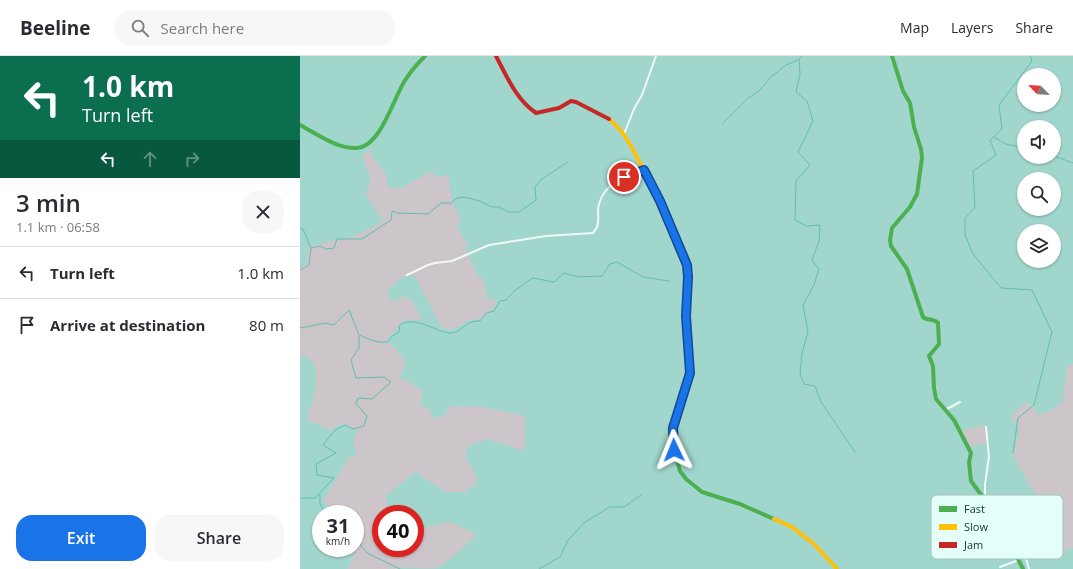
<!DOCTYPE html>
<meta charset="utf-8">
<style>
body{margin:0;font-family:"Open Sans",sans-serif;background:#f7f7f7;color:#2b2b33;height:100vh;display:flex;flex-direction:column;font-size:15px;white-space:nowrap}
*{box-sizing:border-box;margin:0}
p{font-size:13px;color:#7c7c81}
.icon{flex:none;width:22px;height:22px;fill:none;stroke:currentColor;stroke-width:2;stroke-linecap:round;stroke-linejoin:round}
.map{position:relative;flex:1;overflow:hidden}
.details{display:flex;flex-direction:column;background:#fff;width:300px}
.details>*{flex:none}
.banner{background:#0b6e4f;color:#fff;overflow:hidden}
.needle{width:26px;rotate:295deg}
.fabs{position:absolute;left:717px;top:12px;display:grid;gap:8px}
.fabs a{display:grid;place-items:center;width:44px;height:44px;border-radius:50%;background:#fff;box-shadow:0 1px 3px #0004;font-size:20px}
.speed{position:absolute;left:12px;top:449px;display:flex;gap:8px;font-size:20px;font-weight:700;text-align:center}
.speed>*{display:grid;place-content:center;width:52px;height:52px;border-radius:50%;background:#fff;box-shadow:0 1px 3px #0004;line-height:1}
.speed small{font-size:10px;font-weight:400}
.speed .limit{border:6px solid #d22;background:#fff;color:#111}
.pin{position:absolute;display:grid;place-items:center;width:34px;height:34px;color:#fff;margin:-17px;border:2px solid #fff;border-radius:50%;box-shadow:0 1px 4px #0007}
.me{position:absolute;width:44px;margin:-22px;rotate:358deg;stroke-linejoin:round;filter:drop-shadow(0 0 3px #0008)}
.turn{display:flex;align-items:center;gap:14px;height:84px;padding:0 16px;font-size:18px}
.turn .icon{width:52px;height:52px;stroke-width:2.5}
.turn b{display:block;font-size:28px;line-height:34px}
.lanes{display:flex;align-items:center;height:38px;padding:0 16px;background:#0003;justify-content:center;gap:20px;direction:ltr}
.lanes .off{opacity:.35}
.round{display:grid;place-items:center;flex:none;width:42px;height:42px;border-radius:16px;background:#f7f7f7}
.head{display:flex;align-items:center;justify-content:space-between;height:68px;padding:0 16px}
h1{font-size:24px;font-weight:600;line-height:30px}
.button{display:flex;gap:8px;margin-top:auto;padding:8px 16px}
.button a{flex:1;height:46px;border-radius:16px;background:#1a73e8;color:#fff;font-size:16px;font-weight:600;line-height:46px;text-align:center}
.button a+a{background:#f7f7f7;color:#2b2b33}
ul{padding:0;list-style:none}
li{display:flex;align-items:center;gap:12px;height:52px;padding:0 16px;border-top:1px solid #e1e1e2}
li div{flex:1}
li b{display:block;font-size:15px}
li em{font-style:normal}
header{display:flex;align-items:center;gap:24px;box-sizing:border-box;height:56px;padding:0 20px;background:#fff;border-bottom:1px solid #e1e1e2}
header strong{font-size:19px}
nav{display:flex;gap:22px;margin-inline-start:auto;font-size:14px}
.search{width:280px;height:36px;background:#f7f7f7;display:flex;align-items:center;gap:10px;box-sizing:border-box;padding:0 14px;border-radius:16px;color:#7c7c81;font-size:15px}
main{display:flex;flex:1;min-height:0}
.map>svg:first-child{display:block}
.green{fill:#ccc5c9}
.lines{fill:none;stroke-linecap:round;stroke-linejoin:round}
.stream{stroke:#61beb0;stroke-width:1}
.street{stroke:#f1f9f8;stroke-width:2}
.fast{stroke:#4caf50;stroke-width:4}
.slow{stroke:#ffc107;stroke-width:4}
.jam{stroke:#c62828;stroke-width:4}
.route-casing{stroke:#114b97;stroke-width:10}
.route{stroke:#1a73e8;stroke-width:7}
.key{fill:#e4fff9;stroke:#a4c3bd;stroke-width:1}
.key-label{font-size:11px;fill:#0d3832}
</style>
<header>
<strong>Beeline</strong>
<div class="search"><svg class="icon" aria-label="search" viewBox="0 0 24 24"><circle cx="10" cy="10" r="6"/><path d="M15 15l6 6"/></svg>Search here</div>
<nav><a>Map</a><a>Layers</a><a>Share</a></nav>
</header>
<main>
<section class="details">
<div class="banner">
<div class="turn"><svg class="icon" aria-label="left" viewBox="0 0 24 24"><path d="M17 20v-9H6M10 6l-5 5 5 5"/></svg><div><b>1.0 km</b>Turn left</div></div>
<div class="lanes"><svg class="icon" aria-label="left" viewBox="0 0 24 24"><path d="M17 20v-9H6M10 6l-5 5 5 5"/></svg><svg class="icon off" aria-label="ahead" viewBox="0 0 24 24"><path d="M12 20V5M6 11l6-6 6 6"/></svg><svg class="icon off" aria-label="right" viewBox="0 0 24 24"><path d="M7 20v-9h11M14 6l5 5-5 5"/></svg></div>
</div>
<div class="head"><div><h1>3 min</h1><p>1.1 km · 06:58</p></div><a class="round"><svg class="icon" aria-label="close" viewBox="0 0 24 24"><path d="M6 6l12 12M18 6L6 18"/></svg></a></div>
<ul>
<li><svg class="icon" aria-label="left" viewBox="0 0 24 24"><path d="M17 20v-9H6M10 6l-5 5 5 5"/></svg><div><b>Turn left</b></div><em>1.0 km</em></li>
<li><svg class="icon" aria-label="arrive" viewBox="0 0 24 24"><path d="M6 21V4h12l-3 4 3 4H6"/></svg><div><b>Arrive at destination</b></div><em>80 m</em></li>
</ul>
<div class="button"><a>Exit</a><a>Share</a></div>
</section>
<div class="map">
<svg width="773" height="513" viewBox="0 0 773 513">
<rect width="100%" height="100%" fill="#a1d6cd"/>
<!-- green -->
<path class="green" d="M72,90l-2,6 16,23 2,13h13l29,-16 8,5 10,-2 4,25 9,21 -4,5 11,19 -3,2 12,29 5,1 6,22 9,1 -4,9 -13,10 -11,1 -16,10 -11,-2 -28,-53 -15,4 -11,11 1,9 5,2 10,-5 9,6 9,18 -19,1 -16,19 19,21 -6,16 22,13 -1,16 7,2 5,10 12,-3 5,-9 33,1 42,9v35l-38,-12 -19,7 -3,9 13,25 -12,12h-20l-30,-20 -30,23 2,19h-7v34h34v-18l34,-8 28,12c-11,10 -28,29 -42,34 -7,1 -26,0 -34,-1l-2,2h-51l7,-16v-39h-20l-12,-13 25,-43 9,-4 -4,-12 4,-12 -17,-6 -9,7 -24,-12 9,-31v-22l-10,-10 -6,1v-89l7,-6 1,-16 47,-10 28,-15 -17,-26 5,-16 -9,-22z
M773,308v185l-1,-1 -19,9 -13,-57 -10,-14 -8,-15 -9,-15 6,-27 -8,-13 15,-14 8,5 3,8 13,-4 13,-10 4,-35z
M685,369l1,19 -17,3 -8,-16z"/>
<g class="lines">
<!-- stream -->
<path class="stream" d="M503,0l-4,3 1,15 -4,18 11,9 6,20 -15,31 12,13 -14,16 -1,39 12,6 13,-1 -1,16 -7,19 7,9 -5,16 -11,20 5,26 -6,23 -2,20 4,10 11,2 6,16 34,50
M423,67l24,-24 12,-8 13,-15 14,-11 12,-5
M694,81l12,7 18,4
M754,100l19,7
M0,173h3l8,19 -2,17 -9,5
M11,192l9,-2 6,3 8,-1 3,-9h25l29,-19 1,-8 1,-1 5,2 30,1 13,-11h10l6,-5 7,-1 16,4 12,6h7l9,5h11l17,-12 -1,-13 7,-8 26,-17
M0,270l1,2 24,-5 9,2 15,-15 10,25v13l-8,12 5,18 28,-1 7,5 -19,17 -14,-1 -2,6 11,12 -3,10 -11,3 -8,-4 -10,5 -12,15 13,8 -20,11 1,11 17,3 -19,20h-15
M60,279c9,5 18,8 28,7l3,-5 9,-6 -1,-5c12,-12 36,5 50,7 9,1 14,-7 22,-11 3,-1 6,-1 9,-1l6,-8 8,-2 6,-10 6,-1 8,-9 19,-13 21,4 10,-9 14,4 24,-1 8,-12 7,-2 26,15 26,4
M713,397l5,-35 16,-13 18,-73 -20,-42 -31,-2 -28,-34 -8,-19v-17l10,-10 -2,-37 23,-16 -6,-15 12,-11 -3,-24 33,-44 -2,-5
M20,438v10l6,10
M55,482l12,15 33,16
M239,513l21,-12 8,-17 17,-18 25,-15h14l17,-12"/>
<!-- street -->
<path class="street" d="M324,78l10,-25 8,-14 14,-39
M107,219l21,-10 7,-2 17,-2 37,-16 57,-9 47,-3c9,-9 3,-18 6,-29 5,-20 28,-30 46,-34
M645,354l15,-8
M685,443v-15l4,-27 -3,-30
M672,446l15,10
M724,496l5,17
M700,511l19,-7"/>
<!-- fast -->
<path class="fast" d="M592,0l11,35 7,12 4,24 7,22 1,9 -5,36 -7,13 -18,21 -2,12 1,6 16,23 16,48c4,4 10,1 15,6l1,21 -10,12 4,10 1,22 2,11 18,21 17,33 -2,9 2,19 14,19 3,13 10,7 3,5 22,44
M0,69c17,9 37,24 57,23 23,-1 36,-48 47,-66 6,-10 13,-18 21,-26
M373,175l12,28 3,18 -2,39 4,57 -17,55 1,22 6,21 6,8 16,13 38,12 34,15"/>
<!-- slow -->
<path class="slow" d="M309,63c14,11 22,27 30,42 13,23 23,46 34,70
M474,463l18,8 22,17 23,25"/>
<!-- jam -->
<path class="jam" d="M196,0c11,21 20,43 40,57l23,-5 12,-7 5,1 33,17"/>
</g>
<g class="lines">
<!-- route casing -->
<g class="route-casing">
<path id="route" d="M324,121l20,-7 16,31 27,64 1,12 -2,39 4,57 -17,55 1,22"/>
</g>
<!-- route -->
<use href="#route" class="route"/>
</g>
<!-- legend -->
<rect x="631" y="439" width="132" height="64" rx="6" class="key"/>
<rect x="639" y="450" width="18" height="6" fill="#4caf50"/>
<rect x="639" y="468" width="18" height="6" fill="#ffc107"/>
<rect x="639" y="486" width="18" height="6" fill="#c62828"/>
<g class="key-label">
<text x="664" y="457">Fast</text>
<text x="664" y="475">Slow</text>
<text x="664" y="493">Jam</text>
</g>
</svg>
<div class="fabs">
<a><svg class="needle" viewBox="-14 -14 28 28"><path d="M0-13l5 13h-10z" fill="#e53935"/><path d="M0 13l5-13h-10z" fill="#7c7c81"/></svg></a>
<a><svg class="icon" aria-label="sound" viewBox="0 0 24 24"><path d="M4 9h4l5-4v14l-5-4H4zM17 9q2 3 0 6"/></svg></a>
<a><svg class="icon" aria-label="search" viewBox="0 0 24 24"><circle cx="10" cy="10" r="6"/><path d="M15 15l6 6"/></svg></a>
<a><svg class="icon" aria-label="layers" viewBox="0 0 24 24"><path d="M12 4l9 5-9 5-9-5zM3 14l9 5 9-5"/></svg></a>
</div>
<div class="speed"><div>31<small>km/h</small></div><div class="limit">40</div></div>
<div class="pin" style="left:324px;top:121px;background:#d93025"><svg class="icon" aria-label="arrive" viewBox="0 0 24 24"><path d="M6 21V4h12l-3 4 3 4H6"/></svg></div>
<svg class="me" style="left:374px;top:394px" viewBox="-20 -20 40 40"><path d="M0-17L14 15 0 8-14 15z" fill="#1a73e8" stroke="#fff" stroke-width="4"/></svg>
</div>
</main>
